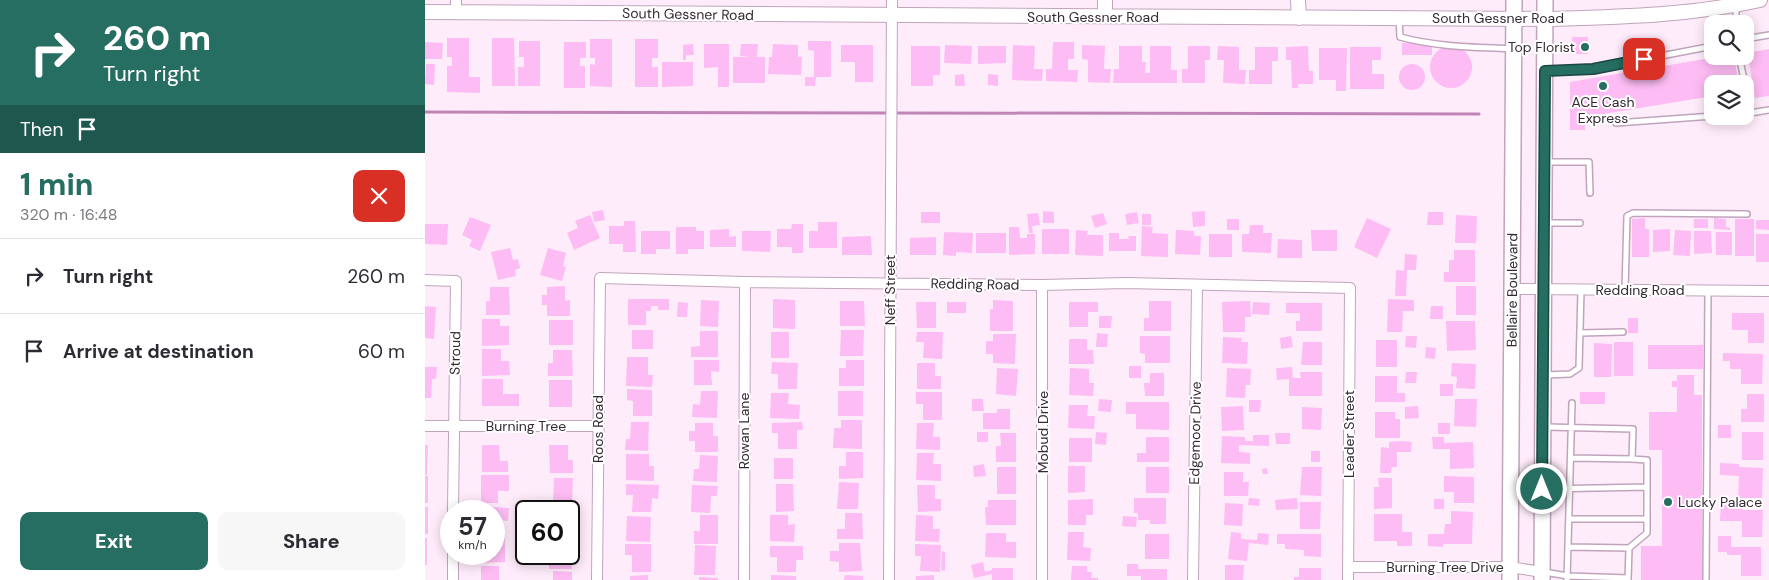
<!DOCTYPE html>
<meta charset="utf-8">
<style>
body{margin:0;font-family:"DM Sans",sans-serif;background:#f7f7f7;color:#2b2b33;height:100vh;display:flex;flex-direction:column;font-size:19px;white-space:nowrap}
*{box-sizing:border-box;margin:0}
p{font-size:16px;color:#7c7c81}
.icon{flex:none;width:28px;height:28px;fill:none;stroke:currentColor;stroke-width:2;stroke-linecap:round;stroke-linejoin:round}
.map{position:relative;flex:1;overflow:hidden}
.panel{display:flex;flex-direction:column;background:#fff;width:425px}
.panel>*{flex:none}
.hud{background:#266d62;color:#fff;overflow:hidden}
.fabs{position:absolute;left:1279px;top:15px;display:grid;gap:10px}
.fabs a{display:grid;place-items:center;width:50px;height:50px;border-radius:10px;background:#fff;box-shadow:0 2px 12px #0003;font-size:25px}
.speed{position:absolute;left:15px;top:500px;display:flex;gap:10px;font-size:25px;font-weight:700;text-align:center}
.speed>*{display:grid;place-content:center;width:65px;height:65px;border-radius:50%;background:#fff;box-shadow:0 2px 12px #0003;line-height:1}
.speed small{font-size:12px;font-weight:400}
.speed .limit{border:2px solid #111;border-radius:8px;background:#fff;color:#111}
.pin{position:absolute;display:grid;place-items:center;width:42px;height:42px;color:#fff;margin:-21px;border-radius:10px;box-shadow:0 2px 8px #0006}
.me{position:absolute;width:55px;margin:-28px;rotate:0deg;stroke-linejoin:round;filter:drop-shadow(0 0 4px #0008)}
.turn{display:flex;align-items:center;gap:18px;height:105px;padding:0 20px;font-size:22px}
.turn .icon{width:65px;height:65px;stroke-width:2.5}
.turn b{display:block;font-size:35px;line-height:42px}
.then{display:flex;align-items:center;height:48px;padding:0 20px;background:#0003;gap:10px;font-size:19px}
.round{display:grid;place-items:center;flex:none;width:52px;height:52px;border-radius:10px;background:#f7f7f7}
.head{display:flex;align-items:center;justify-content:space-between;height:85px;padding:0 20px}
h1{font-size:30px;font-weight:800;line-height:38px;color:#266d62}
.primary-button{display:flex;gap:10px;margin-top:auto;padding:10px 20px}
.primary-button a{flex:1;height:58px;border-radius:10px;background:#266d62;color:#fff;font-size:20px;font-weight:800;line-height:58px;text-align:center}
.primary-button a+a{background:#f7f7f7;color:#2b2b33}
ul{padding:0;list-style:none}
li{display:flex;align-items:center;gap:15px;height:75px;padding:0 20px;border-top:1px solid #e1e1e2}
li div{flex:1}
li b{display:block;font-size:19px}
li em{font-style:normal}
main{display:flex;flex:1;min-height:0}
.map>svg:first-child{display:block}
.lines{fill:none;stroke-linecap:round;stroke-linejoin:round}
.stream{stroke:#c085b7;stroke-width:3}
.building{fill:#fdbcf3}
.service-casing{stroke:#c1a4bc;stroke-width:8}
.minor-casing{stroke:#c1a4bc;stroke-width:12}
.secondary-casing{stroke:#c1a4bc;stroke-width:16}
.primary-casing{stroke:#c1a4bc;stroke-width:18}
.service{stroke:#fff;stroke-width:5}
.minor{stroke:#fff;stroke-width:10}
.secondary{stroke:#fff;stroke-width:14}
.primary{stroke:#fff;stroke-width:15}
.route-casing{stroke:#194740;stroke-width:12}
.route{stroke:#266d62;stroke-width:9}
.poi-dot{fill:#266d62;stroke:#fff;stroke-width:2}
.labels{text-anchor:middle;stroke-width:4;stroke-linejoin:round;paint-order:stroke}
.street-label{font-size:14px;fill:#352a33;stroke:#fff}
.poi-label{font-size:14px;fill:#352a33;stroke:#fff;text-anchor:end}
</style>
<main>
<section class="panel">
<div class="hud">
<div class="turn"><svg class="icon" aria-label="right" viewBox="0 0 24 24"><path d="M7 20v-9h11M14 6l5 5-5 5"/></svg><div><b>260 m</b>Turn right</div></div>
<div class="then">Then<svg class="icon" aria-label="arrive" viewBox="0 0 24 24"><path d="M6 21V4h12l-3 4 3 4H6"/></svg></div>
</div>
<div class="head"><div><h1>1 min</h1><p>320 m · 16:48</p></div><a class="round" style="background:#d93025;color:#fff"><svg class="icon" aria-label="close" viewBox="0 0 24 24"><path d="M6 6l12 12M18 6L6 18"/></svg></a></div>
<ul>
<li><svg class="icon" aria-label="right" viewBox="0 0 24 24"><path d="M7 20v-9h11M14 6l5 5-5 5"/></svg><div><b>Turn right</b></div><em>260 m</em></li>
<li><svg class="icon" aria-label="arrive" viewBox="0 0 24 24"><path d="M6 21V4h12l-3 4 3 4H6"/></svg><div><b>Arrive at destination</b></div><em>60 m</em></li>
</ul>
<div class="primary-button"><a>Exit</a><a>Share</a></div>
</section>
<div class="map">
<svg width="1344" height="580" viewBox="0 0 1344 580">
<rect width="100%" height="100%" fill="#ffecfb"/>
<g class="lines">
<!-- stream -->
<path class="stream" d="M0,112l1054,2"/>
</g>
<!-- building -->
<path class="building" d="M1147,37h16v17h-17z
M22,38h22v39h11v16l-33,-1v-26h5v-9h-5z
M67,38h22l1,48h-23z
M165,39h22v48l-22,-1v-22l5,1v-7h-5z
M210,39h23v19h-6v9h6v20h-23z
M94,41h21v45h-22v-19h6v-10h-5z
M383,41h23v36h-17v-26l-6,-1z
M0,42l18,1 -1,16h-17z
M139,42h22v16h-6v8h5v22h-21z
M628,42h21v17h-6v11h10l-1,12 -31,-1v-12h6z
M977,43h30v12h-30z
M268,44l1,11h-8v5h-3v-15z
M279,44h25v43h-11v-20l-14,1z
M316,44h17l-1,13h8v26h-32v-26h18l-11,-1z
M348,44l25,1v12h4l-1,18 -33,-1 1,-17h3z
M416,45h32v37h-18v-20h-14z
M520,45l27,1 -1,18 -27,-1z
M588,45l22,1 -1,23h9l-1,12 -30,-1z
M657,45l23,1 -1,23h7l-1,14 -22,-1v-22l-6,-1z
M1005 67a21 21 0 1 1 42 0a21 21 0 1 1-42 0Z
M486,46h29v29h-7v11h-22z
M553,46h28v17l-28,1z
M694,46h23v16h4l-1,11h5v-27h21v24h6v13h-64l1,-14h5z
M763,46h22v14h-5v23h-23v-14h6z
M793,46l21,1v23h7l-1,14 -22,-1 1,-23h-7z
M883,46l1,25h4v13h-15v4h-6l-1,-28h-5v-13z
M830,47h23v14h-6v23h-23v-14h6z
M925,47h31v13h-9v14h12v15h-34z
M894,48h28l-1,43h-10v-11h-17z
M1344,49v47l-14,2 -7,-42h3v-4z
M1297,56l12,2 5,26h-26v12l-128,21v13h-15v-48z
M237,62h31v24l-31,1z
M974 77a13 13 0 1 1 26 0a13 13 0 1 1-26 0Z
M1,64h9l-1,21 -9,-1z
M539,74l1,12h-10v-11z
M563,74l10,1v11l-10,-1z
M380,77h11l-1,9h-10z
M178,210l2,10 -11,2 -2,-10z
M618,211l11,1v11h-11z
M780,211v15l-12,1 -1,-15z
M496,212h19v11h-19z
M712,212l2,11 -12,2 -2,-11z
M1003,212h15v13h-16z
M613,213l2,12 -8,1 1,7h-4l-2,-19z
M678,213l4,11 -12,4 -4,-12z
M717,214h9v11h-9z
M165,215l10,23 -26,12 -7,-17 11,-5 -3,-7z
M1031,215l21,1 -1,27h-21z
M45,217l21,8 -11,26 -11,-5 3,-6 -10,-5z
M942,218l24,11 -14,29 -23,-11z
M1220,218v11h4v28h-17v-38z
M1289,218l12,1v8l4,1v2l-16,-1z
M802,219h12v11h-12z
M1269,219h14v9h-14z
M1310,219h19v37h-19z
M1331,220h13v10l-13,-1z
M199,221h11l1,31h-13v-8h-14v-18h15z
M393,222h19v26h-28v-17h9z
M0,224h23l-1,21 -22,-1z
M367,224h11v29h-11v-6h-15v-18h14z
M825,225h13v8h9l-1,20 -29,-1v-18h7z
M717,226l11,1 -1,6 16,1v23l-27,-1z
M251,227h20v4h8v18h-16v5h-12z
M584,227h10l1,11h7v-4h8v20l-26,1z
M304,229v8l7,-1v11h-26v-17z
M617,229h27v25h-27z
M1245,229v22l-17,1v-22z
M651,230l12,1 -1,4h16v21l-28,-1z
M751,230l18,1v5h7l-1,19 -25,-1z
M886,230h26v21h-25z
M1250,230l16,1 -1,25 -17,-1z
M216,231h29v18h-14v5h-15z
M317,231h29l-1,21 -28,-1z
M1269,231h17l1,22 -18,1z
M519,232l29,1 -1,20 -16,-1v4l-13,-1z
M1291,232h16v23h-16z
M551,233h30v20h-30z
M684,233h10v6h10l-1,-3h8v15h-27z
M784,234h23v23h-23z
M1331,234h13v28h-13z
M446,236l1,19h-30v-18z
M511,237v18h-26v-17z
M853,239l24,1v18h-25z
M85,248l3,12 5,-1 2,9 -5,2 1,6 -18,4 -7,-28z
M123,248l18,5 -3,13 3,1 -4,14 -22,-6z
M1029,250h21v32h-31v-10h5v-12h5z
M980,254l12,1 -1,15h-9l-1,26h-11l1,-26 8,1z
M140,286v15l5,-1v16h-23v-11h-5v-10h5v-8z
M1031,286h20v29h-20z
M65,287h19l1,28h-24v-14h4z
M203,299h41v11h-11v-4h-7v5h-5v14h-18z
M348,299l22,1v29l-22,-1z
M963,299l26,1v11h-11l-1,21h-15z
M276,300l18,1 -1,26 -18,-1z
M568,300l20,1v30h-23v-22h3z
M415,301h24l1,25h-25z
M724,301h22v30h-27v-13h5z
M825,301l1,16h-6v15h-22l-1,-30z
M253,302l10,1 -1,14h-10z
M491,302h20v26h-19z
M522,302h19v11h-19z
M644,302h29v10h-10v15h-19z
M828,302l17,1 -1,12 -17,-1z
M861,303h36v28h-26v-10h4v-8h-14z
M0,306l11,1 -2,32 -9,-1z
M1006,306h12v13h-13z
M1307,313h32v30h-16v-13h-16z
M674,316h13l-1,12h-12z
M1203,318h10v15h-10z
M57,319h18v7h9v19l-27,1z
M124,320h24v25h-24z
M1021,321h29l1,29 -29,1z
M207,330h21v19h-21z
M416,330h23l-1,26h-23z
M275,331h18v26h-27v-10l9,-1z
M346,332h18v26h-18z
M492,332h26l-1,27 -19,-1 1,-16h-8z
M672,333l11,1 -1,13h-11z
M568,334h23l-1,30 -22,-1v-9h-7v-13h7z
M715,336h30v27h-25v-9l-5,-1z
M866,336l2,11 -12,2 -1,-11z
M981,336h11l-1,12 -11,-1z
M798,337l19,1 -1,4h7l-1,22 -25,-1z
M644,339h18v11h6l1,14h-25z
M951,340h21v27h-21z
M878,342h19v23h-21z
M1189,342h19v34h-19z
M1169,343l18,1 -1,33h-17z
M1223,345h55v24h-55z
M1001,347l10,1 -1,11 -10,-1z
M57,349h19v12h8l1,14 -28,1z
M128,350h19l1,26h-25v-13h5z
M1298,353l40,1 -1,30h-21v-15h-11v-8h-7z
M202,357h21v18h5l-1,12 -26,-1z
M269,360h25v12l-8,-1 1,14h-18z
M421,360h18v26h-25v-18h7z
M347,362l26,1 -1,26h-19v-15h-7z
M492,363h18v13h6v13h-24z
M1027,363l24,1 -1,25 -19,-1 1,-11 -6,-1z
M704,366h12v12h-12z
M0,367h12l-1,12h-4l-1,19h-6z
M867,367l1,11h8l-1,-6h22v24h-33v-17l-12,1 -1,-12z
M572,368l21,1 -2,27 -20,-2z
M645,368l19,1v14h5l-1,13 -24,-1z
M802,368l24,1 -1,16h-4l-1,13 -19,-1z
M981,372h11l-1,11h-11z
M725,373h14v23h-19l-1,-13h6z
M1252,375h17v20h8v185h-61v-34h21v-96h-13v-38h28v-25h-5v-6h5z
M950,376h22v17h8v9h-30z
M57,379h21v15h16v12h-37z
M124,380h23v27h-23z
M1015,384h13v12h-13z
M202,389l25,1v26h-19v-15l-6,-1z
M276,391h17l-1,27 -25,-1 1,-13 7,1z
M413,391h25v25h-25z
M491,392h26v28h-19v-16h-7z
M1155,392h25v12h-25z
M346,393h18l-1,11 12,1 -1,14 -29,-1z
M1322,394h17v28h-23v-13h6z
M547,399h11l1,12h-12z
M674,399l13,1 -1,12 -13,-1z
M1030,399h22l-1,28 -22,-1z
M824,400h12l-1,12h-11z
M701,402h43v28l-33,-1v-15h-10z
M644,405h19l-1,11h8l-1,13 -26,-1z
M818,406l1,24 -22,1 -1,-24z
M993,406l1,12 -14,1v-12z
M877,407l20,1 -1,22 -19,-1z
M572,409h13v20h-27v-16h14z
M950,412h20v7h5v19h-25z
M416,420h21v29l-29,-1 1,-20h7z
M206,422h18l-1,29 -23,-1 1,-11h4z
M377,422l1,8h-6v19h-19v-16h-6v-10z
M270,423h18v13h5v16h-23v-11h-6v-10h6z
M492,423h17l-1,14h7v13l-24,-1z
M1013,423h12v11h-12z
M1293,425h13v13h-13z
M552,432h11v10h-11z
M671,432l11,1 -1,12 -11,-1z
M1317,432h21v28h-21z
M575,433h16v29h-20v-16h5z
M850,433h15v11h-14z
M828,435h16v11l-30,-1v7l11,1v11l-29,-1 1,-27 23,1v4h8z
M721,437h23v25h-32v-9h9z
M1007,437h12v6l29,-1 1,26 -24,1v-20h-17z
M644,438h23v24h-23z
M975,441l12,1 -1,10h-14v15h-5l-1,6h-11l1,-26 8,1v-6z
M0,445h3l-1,30h-2z
M57,445h17l1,16h8v11h-26z
M124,445h19v15h5v13h-23z
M886,451h9v11h-9z
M421,452h17v26l-24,1v-13h7z
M492,453h17l-1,11h8v17l-25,-1z
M201,454h23v12h5v15l-28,-1z
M275,455l18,1 -1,26 -24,-1 1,-12h5z
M349,458h19v21h-19z
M1295,463l19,1v3l24,1 -1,30h-24l1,-22 -19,-1z
M559,464l2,12 -12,1 -1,-11z
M643,466h17v26l-17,1z
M572,467h19v27h-19z
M721,467h23v26h-23z
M877,467h20l-1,29 -21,-1z
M842,468l1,6h-5l-1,-5z
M799,472h19v10h6l-1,14h-24z
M56,475h28v16h-11v12h-17z
M0,476h3v27h-3z
M1019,476l30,1v26h-20v-11h-10z
M129,478h19l-1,27 -19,-1z
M953,478h14v30l-18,1v-22h5z
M414,482l20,1 -1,26h-21z
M201,484l33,1 -1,14 -6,-1 -1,14h-19l1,-17h-7z
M351,484h17l1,27 -18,1z
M267,485l26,1 -1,10h-6l-1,17 -19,-1z
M492,485h18v14h6v12l-23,1z
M709,498h32v26h-16v-4h-12v-7h-4z
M824,498l11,1 -1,7 -11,-1z
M872,498l1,11 -22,1 -1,-10z
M668,499v16h-7v10h-18v-25z
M1009,499h10v10h-10z
M563,500h28v25h-30l-1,-18h3z
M1296,501h22v9h20l-1,27h-20v-16h-22z
M875,502h21l-1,27h-20z
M800,503l18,1 -1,22 -18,-1z
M56,506l28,2 -1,13 -11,-1v12h-3v-21h-13z
M0,507h3v27h-3z
M124,507l24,1 -1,11h-3v-8h-21z
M1026,511l22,1 -1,32h-29v3l-15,-1v-12h16l1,-10h6z
M420,513h17l1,26h-26v-10h8z
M949,514h28v18h10v14h-15v-5h-23z
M275,515h18v29h-24v-13h6z
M345,515h18v10l7,-1 -1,18 -24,-1z
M491,515l17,1v13h7l-1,13 -24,-1z
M202,516l24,1 -1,25 -24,-1z
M698,516l14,1 -1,10 -14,-1z
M643,532h16l-1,15 8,1 -1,13 -23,-1z
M806,532l10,1v6l16,1 1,-7 11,1 -1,11 -19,-2 -2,18 -19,-2z
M561,533h20v9h10v16l-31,-1z
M720,534h24v25h-24z
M852,534h44v23l-17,-1v-6l-19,-1v-5h-8z
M1293,536h13v11h30v29h-20v-21h-14v-3h-9z
M69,537h11v25l-24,1v-9h13z
M0,538h2v27h-2z
M414,543h21l2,28 -23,1v-10l-9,-1v-10h9z
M200,544h26v28h-19v-17h-7z
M490,544l26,1 -1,27 -20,-1 1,-15h-6z
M270,545l21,1 -1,29h-21z
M345,546h33v14h-7v12h-19v-15h-7z
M517,551l3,1v19l-4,-1z
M144,552h3v17h-23v-15z
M558,562l2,10 7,-2v-2h21v12h-21v-6l-18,4 -3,-13z
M702,564h11v5h29v11h-26v-4h-14z
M800,565h19l-1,15h-18z
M56,566h18v14h-18z
M647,566h15v6h5l-1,6h7v2h-27z
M874,568h22v12h-27v-3h5z
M128,571l19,1v8h-19z
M223,575v5h-18v-4z
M346,575l25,1v4h-25z
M420,575l18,1v4h-19z
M509,575v5h-18v-4z
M274,577l19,1v2h-19z"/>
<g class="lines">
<!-- service casing -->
<g class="service-casing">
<path id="service" d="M1311,6v18
M974,19l1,18c37,10 75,10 113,12
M1320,39l24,-4
M1314,56l6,28
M1120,71l48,-2 120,-23
M1320,85l5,28 -5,1
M1325,113l19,-3
M1191,123l97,-7
M1120,162h44l1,31
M1119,223h36
M1200,290l2,-74 6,-3 114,1
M1155,333l43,-1
M1120,375l25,-1 9,-6 2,-78
M1121,427l87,2 -1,30 15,1v73l-18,15 -1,32
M1146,458l61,1
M1120,489l102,-2
M1144,519h78
M1143,547l61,1
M1119,572l24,4 60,2
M1142,580l5,-177
M1281,580l2,-289"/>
</g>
<!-- minor casing -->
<g class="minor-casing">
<path id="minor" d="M31,12v-12
M0,280l31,1 -3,230
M617,285v295
M1086,289l258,2
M0,426h173
M923,567h162l32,5
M28,580v-26
M172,580l3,-302 145,4 297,3 84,-2 224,5 -2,292
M319,580l1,-298
M464,580l3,-580
M768,580l4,-294"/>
</g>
<!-- secondary casing -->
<g class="secondary-casing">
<path id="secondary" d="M873,0l1,18
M0,12l1120,7c72,-2 144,-3 215,-19
M680,16v-16"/>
</g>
<!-- primary casing -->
<g class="primary-casing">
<g id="primary">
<path id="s1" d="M1085,580l4,-580"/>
<path d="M1117,580l3,-580"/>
</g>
</g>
<!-- service -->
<use href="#service" class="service"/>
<!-- minor -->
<use href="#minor" class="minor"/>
<!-- secondary -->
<use href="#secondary" class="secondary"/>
<!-- primary -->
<use href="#primary" class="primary"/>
</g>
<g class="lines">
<!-- route casing -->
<g class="route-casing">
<path id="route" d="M1117,489l3,-418 48,-2 51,-10"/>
</g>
<!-- route -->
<use href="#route" class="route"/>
</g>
<!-- markers -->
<g class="poi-dot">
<circle cx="1160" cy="47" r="5"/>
<circle cx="1178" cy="86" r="5"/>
<circle cx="1243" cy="502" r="5"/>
</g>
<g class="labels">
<!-- street labels -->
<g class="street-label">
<text transform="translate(263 14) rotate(1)" y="5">South Gessner Road</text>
<text x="668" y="22">South Gessner Road</text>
<text x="1073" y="23">South Gessner Road</text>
<text transform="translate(550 284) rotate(1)" y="5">Redding Road</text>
<text transform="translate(465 290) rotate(-90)" y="5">Neff Street</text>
<text dy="5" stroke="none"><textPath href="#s1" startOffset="290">Bellaire Boulevard</textPath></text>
<text x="1215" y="295">Redding Road</text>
<text transform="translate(30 353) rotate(-89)" y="5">Stroud</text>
<text x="101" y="431">Burning Tree</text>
<text transform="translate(173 429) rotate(-90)" y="5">Roos Road</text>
<text transform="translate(319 431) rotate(-90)" y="5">Rowan Lane</text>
<text transform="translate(618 432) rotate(-90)" y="5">Mobud Drive</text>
<text transform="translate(770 433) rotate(-89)" y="5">Edgemoor Drive</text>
<text transform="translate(924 434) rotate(-90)" y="5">Leader Street</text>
<text x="1020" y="572">Burning Tree Drive</text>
</g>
<!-- poi labels -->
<g class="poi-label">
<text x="1150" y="52">Top Florist</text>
<text x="1178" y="107" text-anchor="middle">ACE Cash<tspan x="1178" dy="16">Express</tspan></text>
<text x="1253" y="507" text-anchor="start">Lucky Palace</text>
</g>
</g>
</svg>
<div class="fabs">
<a><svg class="icon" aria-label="search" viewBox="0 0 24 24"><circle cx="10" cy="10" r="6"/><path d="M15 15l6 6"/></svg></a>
<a><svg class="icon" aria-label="layers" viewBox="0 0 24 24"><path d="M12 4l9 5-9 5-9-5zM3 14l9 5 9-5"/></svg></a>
</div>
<div class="speed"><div>57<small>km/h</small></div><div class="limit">60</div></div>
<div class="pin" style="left:1219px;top:59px;background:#d93025"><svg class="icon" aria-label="arrive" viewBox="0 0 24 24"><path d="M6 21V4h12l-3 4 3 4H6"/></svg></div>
<svg class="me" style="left:1117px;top:489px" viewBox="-20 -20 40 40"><circle r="17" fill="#266d62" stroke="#fff" stroke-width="3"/><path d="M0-11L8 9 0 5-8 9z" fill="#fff"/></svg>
</div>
</main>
